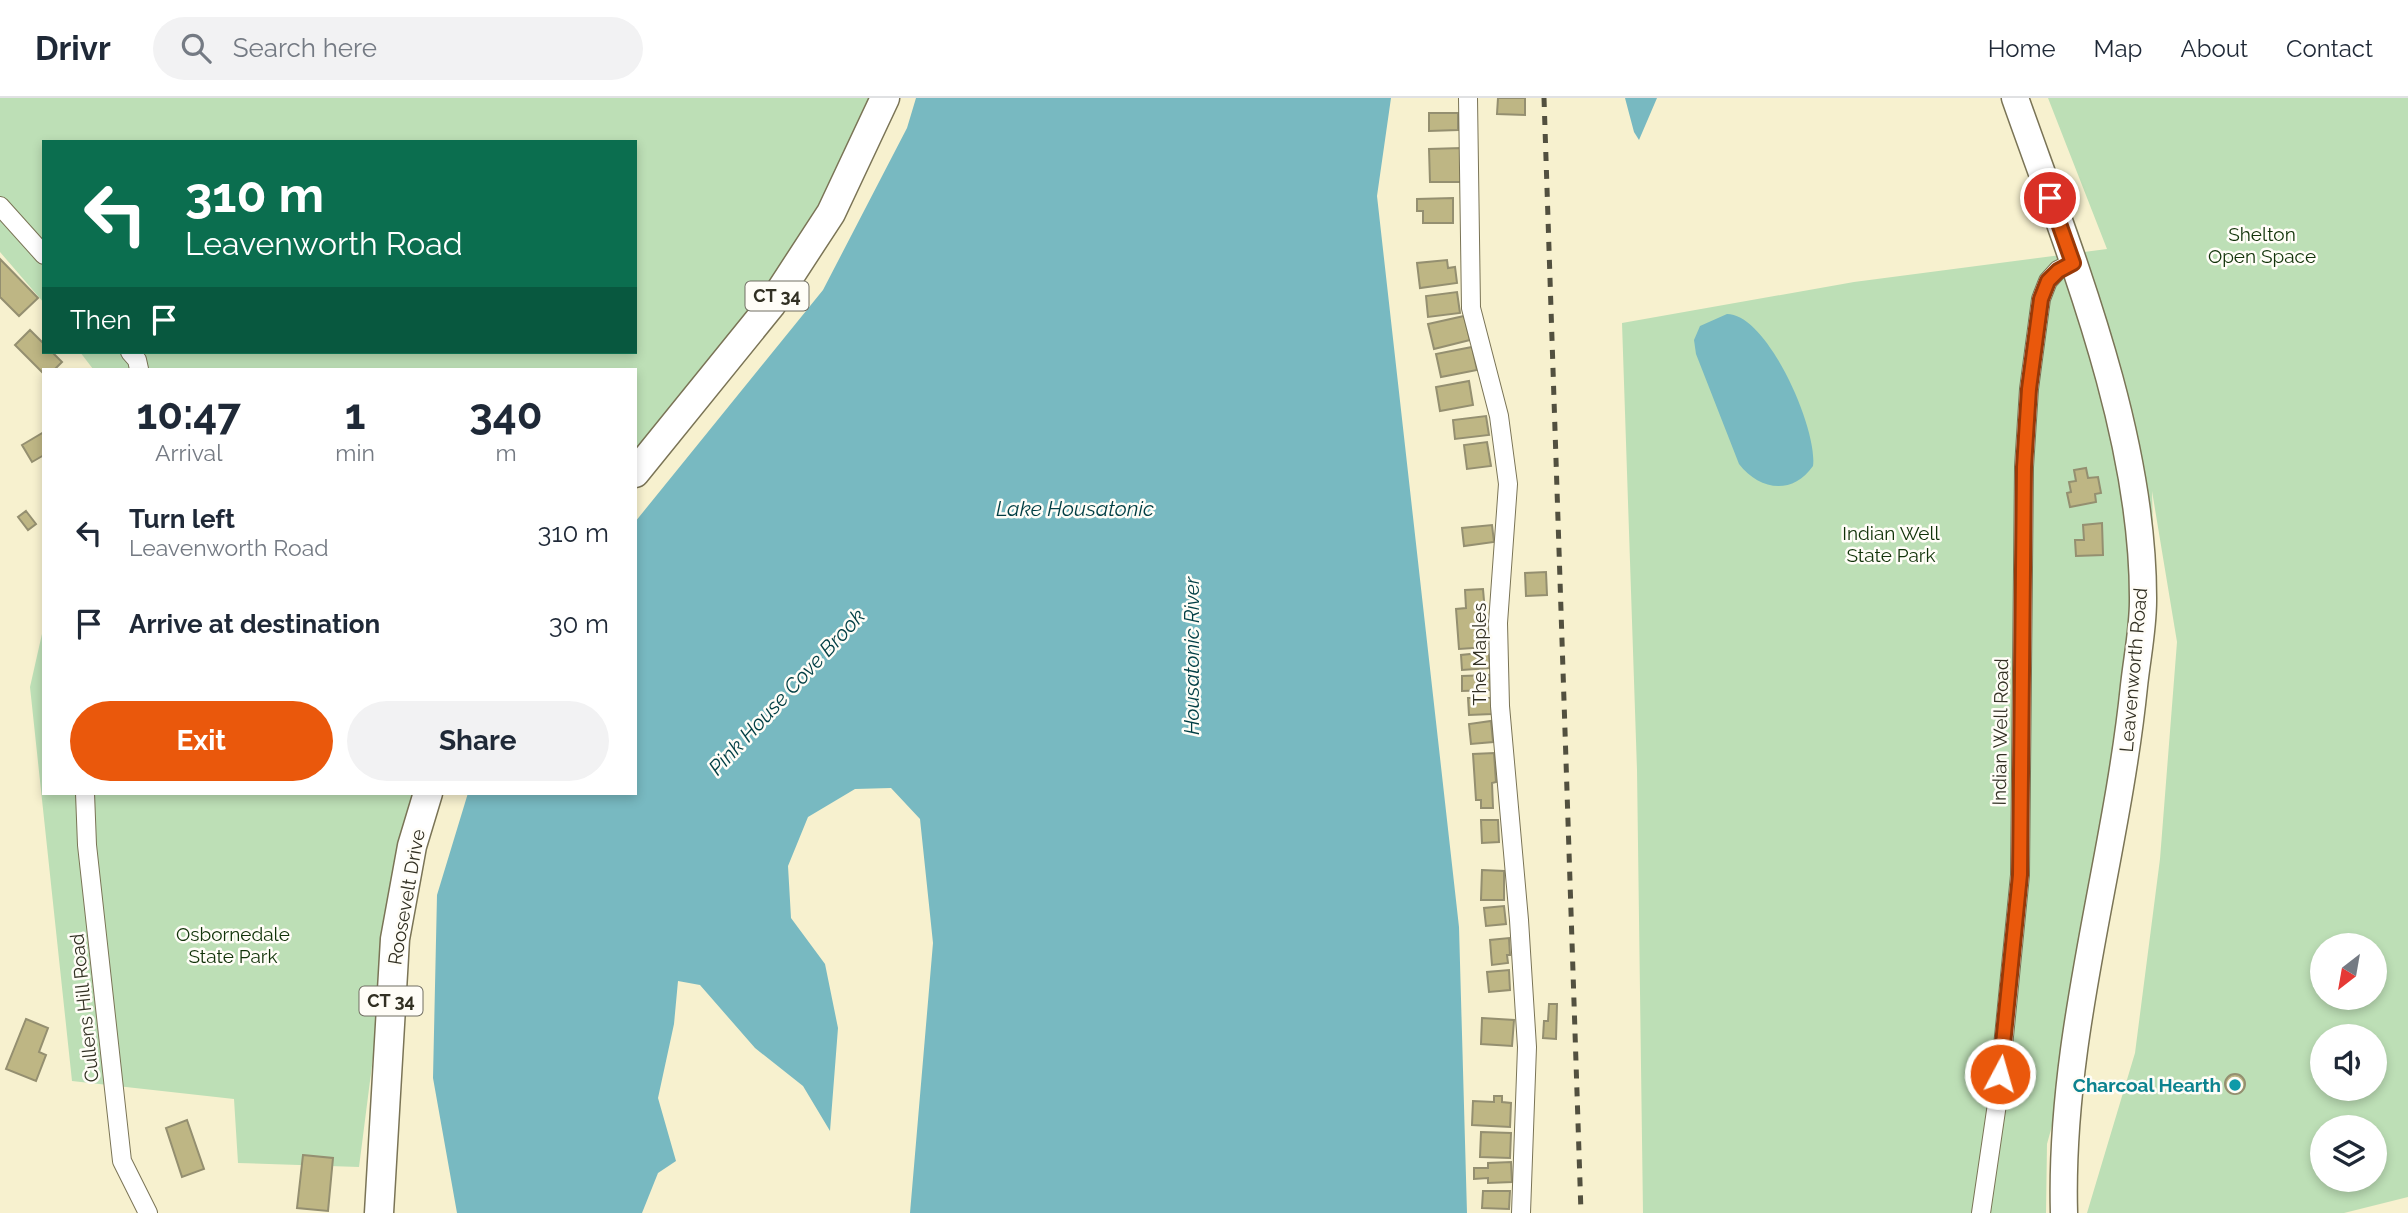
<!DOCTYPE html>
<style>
body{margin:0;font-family:Raleway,sans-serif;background:#f2f2f3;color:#1f2937;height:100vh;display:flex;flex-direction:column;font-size:26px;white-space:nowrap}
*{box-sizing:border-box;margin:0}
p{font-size:23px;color:#747a83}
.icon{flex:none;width:38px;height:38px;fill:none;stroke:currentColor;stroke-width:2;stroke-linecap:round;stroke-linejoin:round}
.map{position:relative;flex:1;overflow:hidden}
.details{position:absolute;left:42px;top:270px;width:595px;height:427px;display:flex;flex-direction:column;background:#fff;border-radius:0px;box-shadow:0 4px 10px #0003}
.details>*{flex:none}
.hud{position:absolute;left:42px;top:42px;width:595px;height:214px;border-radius:0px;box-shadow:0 4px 10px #0003;background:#0b6e4f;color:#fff;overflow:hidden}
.needle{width:46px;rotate:211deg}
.fabs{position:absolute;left:2310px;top:835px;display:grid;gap:14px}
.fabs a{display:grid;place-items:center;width:77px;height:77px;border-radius:50%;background:#fff;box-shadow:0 4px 10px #0003;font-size:35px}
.pin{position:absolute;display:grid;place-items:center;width:60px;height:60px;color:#fff;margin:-30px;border:4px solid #fff;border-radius:50%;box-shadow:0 2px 7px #0007}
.me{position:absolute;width:77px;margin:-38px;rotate:6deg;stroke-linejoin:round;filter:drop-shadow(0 0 5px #0008)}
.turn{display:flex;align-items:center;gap:24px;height:147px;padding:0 28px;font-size:32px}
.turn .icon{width:91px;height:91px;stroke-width:2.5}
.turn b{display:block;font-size:49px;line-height:60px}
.then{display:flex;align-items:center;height:66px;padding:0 28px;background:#0003;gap:14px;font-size:26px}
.eta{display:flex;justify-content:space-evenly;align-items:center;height:119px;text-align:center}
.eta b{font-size:42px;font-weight:700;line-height:49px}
.button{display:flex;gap:14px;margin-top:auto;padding:14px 28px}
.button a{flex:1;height:80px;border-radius:42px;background:#ea580c;color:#fff;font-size:28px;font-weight:700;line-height:80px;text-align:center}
.button a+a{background:#f2f2f3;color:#1f2937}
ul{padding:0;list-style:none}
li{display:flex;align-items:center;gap:21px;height:91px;padding:0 28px}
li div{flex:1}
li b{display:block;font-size:26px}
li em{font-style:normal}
header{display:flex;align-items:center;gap:42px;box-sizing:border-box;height:98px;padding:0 35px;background:#fff;border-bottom:2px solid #e0e1e3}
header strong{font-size:33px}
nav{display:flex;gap:38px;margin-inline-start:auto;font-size:24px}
.search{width:490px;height:63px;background:#f2f2f3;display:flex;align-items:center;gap:18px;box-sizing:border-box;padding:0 24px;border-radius:38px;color:#747a83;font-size:26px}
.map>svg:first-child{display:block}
.green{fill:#bddfb6;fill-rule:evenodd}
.water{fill:#78b9c1}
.building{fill:#beb684;stroke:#948f70;stroke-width:2}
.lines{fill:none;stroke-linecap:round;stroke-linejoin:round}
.street-casing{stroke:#7a7456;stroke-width:20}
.secondary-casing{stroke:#7a7456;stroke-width:29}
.primary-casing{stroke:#7a7456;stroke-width:31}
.street{stroke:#fff;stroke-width:18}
.secondary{stroke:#fff;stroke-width:26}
.primary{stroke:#fff;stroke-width:28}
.rail{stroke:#52503f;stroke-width:5;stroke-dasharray:9 9;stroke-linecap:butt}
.route-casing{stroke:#983908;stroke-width:18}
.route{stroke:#ea580c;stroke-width:12}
.culture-dot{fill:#0f9aa8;stroke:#fffdf7;stroke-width:2.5}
.labels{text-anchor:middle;stroke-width:5;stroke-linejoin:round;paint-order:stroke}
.shield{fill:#fffdf7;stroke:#706e63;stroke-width:2}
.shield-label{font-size:18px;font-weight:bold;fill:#323023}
.park-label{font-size:19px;fill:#103208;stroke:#fffdf7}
.street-label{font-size:19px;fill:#323023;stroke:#fffdf7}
.culture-label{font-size:19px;font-weight:bold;fill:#0d838f;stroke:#fffdf7;text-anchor:end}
.water-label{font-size:21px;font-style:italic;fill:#003e44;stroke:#fffdf7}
</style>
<header>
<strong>Drivr</strong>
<div class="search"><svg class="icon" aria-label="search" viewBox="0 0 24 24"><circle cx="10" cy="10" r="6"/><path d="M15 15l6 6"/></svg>Search here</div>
<nav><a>Home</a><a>Map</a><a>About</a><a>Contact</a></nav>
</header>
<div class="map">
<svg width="2408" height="1115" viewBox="0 0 2408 1115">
<rect width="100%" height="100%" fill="#f7f1cf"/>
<!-- green -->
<path class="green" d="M0,0h870l-55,128 -180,236v-93h-542l-13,-17h555v-210h-591v161l-44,-51z
M2048,0h360v1099l-64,16h-257l48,-160 25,-194 17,-217 -25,-151 2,78 -57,393 -50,182 -1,69h-403l-6,-443 -15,-447 232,-41 253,-33zM2322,847h53v53h-53zM2322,938h53v52h-53zM2322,1029h53v53h-53z
M44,527v168h370l-3,8 -19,108 -33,258 -121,-4 -4,-64 -162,-18 -42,-394z"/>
<!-- water -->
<path class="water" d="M916,0h475l-14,98 82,731 8,286h-557l23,-270 -13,-124 -29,-31 -36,1 -47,28 -20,49 3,52 34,46 13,64 -8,103 -27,-45 -48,-38 -55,-63 -22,-4 -4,43 -16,74 18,63 -18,12 -16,40h-185l-24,-135 4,-183 31,-102h167v-271l188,-232 84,-162z
M1625,0h32l-18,42 -5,-8z
M1727,216c41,0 91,116 86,152 -21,30 -54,24 -74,-2l-43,-110 -2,-14 6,-14z"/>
<!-- building -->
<path class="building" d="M1498,0h27v17l-28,-1z
M1429,15h29v17l-29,1z
M1461,50l1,34h-32l-1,-33z
M1453,100v25h-30v-12h-6v-12z
M0,161l38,39 -19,18 -19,-19z
M1447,162l1,8 7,-1 2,16 -37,5 -3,-25z
M1457,194l3,21 -32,4 -2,-21z
M1464,218l6,24 -36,9 -6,-25z
M30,232l14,14v8h8l10,10 -7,7h-11v5l-29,-29z
M1472,249l5,23 -36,7 -5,-23z
M1469,283l4,24 -33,6 -4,-24z
M1486,318l3,19 -34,4 -2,-19z
M44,334v23l-12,7 -10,-17z
M1487,344l4,24 -24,3 -3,-24z
M2086,370l2,10 10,-1 3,16 -6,1 1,8 -26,5 -3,-14 4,-1 -2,-10 7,-1 -2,-11z
M26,413l10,13 -8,6 -10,-13z
M2102,425l1,32 -27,1 -1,-16h9l-1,-15z
M1492,427l2,17 -30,4 -2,-18z
M1546,474l1,23 -21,1 -1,-23z
M1483,491l5,58 -29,2 -3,-40 10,-1 -1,-18z
M1489,554l1,16 -28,2 -1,-15z
M1490,577l1,15 -29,1v-15z
M1468,600h24v16l-23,1z
M1491,623l2,21 -22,2 -2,-20z
M1494,655l2,29 -4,1 1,25h-12v-8h-5l-3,-46z
M1481,722h17l1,22 -17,1z
M1482,772l22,1v29h-23z
M1504,808l2,18 -20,2 -2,-18z
M1509,840l1,17h-3l1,8 -16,2 -2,-25z
M1509,872l1,20 -21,2 -2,-20z
M1549,906h8l-1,35 -13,-1 1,-17h4z
M1482,920l32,2 -2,26 -31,-2z
M26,921l22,9 -9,24 7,3 -10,26 -30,-12z
M2225 986a10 10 0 1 1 20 0a10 10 0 1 1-20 0Z
M1494,998h8v6l9,1 -1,24 -38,-2 1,-24 21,1z
M187,1022l17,49 -22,8 -16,-49z
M1481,1034l30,1 -1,25 -30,-1z
M303,1057l30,3 -5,53 -31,-3z
M1511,1064l1,20 -24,1v-5l-14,1v-11h14v-5z
M1483,1093h27l-1,18 -27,-1z"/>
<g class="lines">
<!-- street casing -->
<g class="street-casing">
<path id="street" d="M1468,0l3,210 28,108 9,68 -10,139 2,83 19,214 8,127 -6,166
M0,108l44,49
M130,254l7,8 2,9
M85,695l2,52 35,316 26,52
M1981,1115l17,-116 22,-222 4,-408 5,-78 12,-90 7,-18 10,-11 14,-7"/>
</g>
<!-- secondary casing -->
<g class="secondary-casing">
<path id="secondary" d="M2015,0c55,156 129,335 128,503 0,28 -6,57 -9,85 -18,176 -75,349 -70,527"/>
</g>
<!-- primary casing -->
<g class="primary-casing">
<path id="primary" d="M635,375l136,-168 60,-92 54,-115
M379,1115l16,-274 17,-93 16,-53"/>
</g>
<!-- street -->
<use href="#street" class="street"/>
<!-- secondary -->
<use href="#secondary" class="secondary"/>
<!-- primary -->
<use href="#primary" class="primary"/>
<!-- rail -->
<path class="rail" d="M1544,0l37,1115"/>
</g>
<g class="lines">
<!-- route casing -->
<g class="route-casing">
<path id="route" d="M2000,976l20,-199 4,-408 5,-78 12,-90 7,-18 10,-10 15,-8 -23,-65"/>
</g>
<!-- route -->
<use href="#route" class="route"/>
</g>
<!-- markers -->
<circle class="culture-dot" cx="2235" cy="987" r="7"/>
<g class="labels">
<!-- shield labels -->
<g class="shield">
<rect x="745.5" y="183.5" width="63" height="29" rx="5"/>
<rect x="359.5" y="888.5" width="63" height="29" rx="5"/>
</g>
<g class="shield-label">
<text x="777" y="204">CT 34</text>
<text x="391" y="909">CT 34</text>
</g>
<!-- park labels -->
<g class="park-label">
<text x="2262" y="143">Shelton<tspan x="2262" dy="22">Open Space</tspan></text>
<text x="1891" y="442">Indian Well<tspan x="1891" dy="22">State Park</tspan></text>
<text x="233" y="843">Osbornedale<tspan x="233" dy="22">State Park</tspan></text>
</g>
<!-- street labels -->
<g class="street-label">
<text transform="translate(1479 556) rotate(-90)" y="7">The Maples</text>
<text transform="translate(2133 572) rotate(-85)" y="7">Leavenworth Road</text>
<text transform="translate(2000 634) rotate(-89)" y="7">Indian Well Road</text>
<text transform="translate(406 799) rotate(-80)" y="7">Roosevelt Drive</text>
<text transform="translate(84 910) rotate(-96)" y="7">Cullens Hill Road</text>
</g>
<!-- culture labels -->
<g class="culture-label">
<text x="2221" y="994">Charcoal Hearth</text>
</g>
<!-- water labels -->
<g class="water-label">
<text x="1075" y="418">Lake Housatonic</text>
<text transform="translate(1192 558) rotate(-90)" y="7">Housatonic River</text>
<text transform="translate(787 594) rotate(-47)" y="7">Pink House Cove Brook</text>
</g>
</g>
</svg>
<div class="fabs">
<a><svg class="needle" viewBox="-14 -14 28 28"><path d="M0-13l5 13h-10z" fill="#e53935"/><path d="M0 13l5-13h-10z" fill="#747a83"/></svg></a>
<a><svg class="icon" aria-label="sound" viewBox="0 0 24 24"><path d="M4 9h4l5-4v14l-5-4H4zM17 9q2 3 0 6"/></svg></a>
<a><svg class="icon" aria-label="layers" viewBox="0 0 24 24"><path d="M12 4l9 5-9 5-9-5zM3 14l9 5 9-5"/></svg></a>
</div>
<div class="pin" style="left:2050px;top:100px;background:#d93025"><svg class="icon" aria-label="arrive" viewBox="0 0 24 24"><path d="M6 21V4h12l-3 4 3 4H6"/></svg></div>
<svg class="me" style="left:2000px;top:976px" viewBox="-20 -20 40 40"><circle r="17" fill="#ea580c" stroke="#fff" stroke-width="3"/><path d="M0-11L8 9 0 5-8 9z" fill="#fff"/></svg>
<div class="hud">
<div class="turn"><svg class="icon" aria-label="left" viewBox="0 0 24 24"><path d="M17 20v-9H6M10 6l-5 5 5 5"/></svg><div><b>310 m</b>Leavenworth Road</div></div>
<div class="then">Then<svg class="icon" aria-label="arrive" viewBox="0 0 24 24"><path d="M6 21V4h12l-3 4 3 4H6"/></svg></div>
</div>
<section class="details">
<div class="eta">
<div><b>10:47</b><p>Arrival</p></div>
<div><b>1</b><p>min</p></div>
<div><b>340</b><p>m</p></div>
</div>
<ul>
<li><svg class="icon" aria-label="left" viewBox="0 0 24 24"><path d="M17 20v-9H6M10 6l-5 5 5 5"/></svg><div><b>Turn left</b><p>Leavenworth Road</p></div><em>310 m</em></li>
<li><svg class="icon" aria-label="arrive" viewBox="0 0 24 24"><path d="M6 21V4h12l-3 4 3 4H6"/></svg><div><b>Arrive at destination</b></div><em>30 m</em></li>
</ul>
<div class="button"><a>Exit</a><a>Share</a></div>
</section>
</div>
